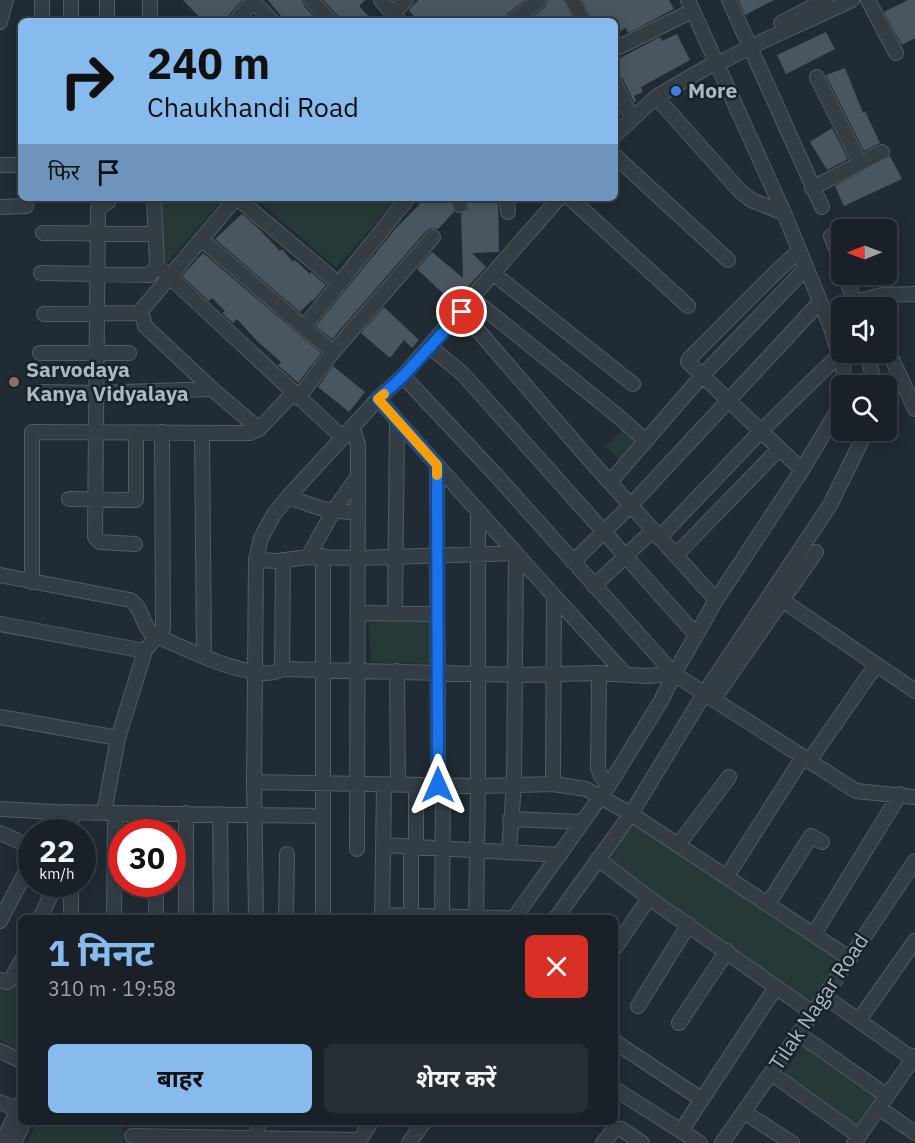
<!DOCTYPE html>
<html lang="hi">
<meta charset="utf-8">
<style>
body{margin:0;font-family:"IBM Plex Sans","Noto Sans Devanagari",sans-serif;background:#262d33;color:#f1f3f6;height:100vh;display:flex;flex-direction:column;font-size:22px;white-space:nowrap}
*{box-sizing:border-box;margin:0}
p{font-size:20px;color:#9fa3a7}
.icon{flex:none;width:33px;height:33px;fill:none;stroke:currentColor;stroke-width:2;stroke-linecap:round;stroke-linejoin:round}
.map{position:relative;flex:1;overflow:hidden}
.drawer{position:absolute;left:18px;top:915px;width:600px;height:210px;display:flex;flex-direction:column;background:#192027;border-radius:9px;box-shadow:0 3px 15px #0003,0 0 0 2px #373e44}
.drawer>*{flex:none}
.top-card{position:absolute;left:18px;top:18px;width:600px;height:183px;border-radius:9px;box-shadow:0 3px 15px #0003,0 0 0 2px #373e44;background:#87baed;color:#111;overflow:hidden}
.needle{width:39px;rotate:269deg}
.controls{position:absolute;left:831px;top:219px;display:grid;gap:12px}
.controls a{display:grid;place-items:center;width:66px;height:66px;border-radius:9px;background:#192027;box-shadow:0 3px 15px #0003,0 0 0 2px #373e44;font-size:30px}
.speed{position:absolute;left:18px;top:819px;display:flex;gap:12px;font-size:30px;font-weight:700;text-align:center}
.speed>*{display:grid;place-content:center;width:78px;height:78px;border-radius:50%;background:#192027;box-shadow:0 3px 15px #0003,0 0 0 2px #373e44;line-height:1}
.speed small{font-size:15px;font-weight:400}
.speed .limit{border:9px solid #d22;background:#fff;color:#111}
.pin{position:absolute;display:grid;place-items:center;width:51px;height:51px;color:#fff;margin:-26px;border:3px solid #fff;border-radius:50%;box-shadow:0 2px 6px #0007}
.me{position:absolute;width:66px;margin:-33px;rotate:0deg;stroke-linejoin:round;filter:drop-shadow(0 0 4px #0008)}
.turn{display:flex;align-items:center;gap:21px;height:126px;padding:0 30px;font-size:27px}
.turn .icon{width:78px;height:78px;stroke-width:2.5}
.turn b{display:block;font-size:42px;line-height:51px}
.then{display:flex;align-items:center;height:57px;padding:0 30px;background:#0003;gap:12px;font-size:22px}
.round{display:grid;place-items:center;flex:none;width:63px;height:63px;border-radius:9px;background:#262d33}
.head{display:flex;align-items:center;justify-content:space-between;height:102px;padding:0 30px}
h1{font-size:36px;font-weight:700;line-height:45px;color:#87baed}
.cta{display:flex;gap:12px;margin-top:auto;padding:12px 30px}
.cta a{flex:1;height:69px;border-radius:9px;background:#87baed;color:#111;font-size:24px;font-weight:700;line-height:69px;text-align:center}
.cta a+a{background:#262d33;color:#f1f3f6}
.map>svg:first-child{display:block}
.green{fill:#263937}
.building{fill:#49565f}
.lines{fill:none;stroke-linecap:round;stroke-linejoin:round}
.minor-casing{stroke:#515b62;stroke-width:16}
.minor{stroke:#343d44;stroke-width:14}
.route-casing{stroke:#114b97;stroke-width:15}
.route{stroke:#1a73e8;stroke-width:10}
.slow{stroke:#f59e0b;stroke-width:10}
.shop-dot{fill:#3f7fe0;stroke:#192229;stroke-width:2}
.education-dot{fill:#8d6e63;stroke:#192229;stroke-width:2}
.labels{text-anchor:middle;stroke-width:5;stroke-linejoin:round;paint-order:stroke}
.poi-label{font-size:21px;font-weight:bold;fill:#aeb8c1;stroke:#192229;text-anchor:start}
.street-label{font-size:21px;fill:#aeb8c1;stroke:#192229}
</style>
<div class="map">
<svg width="915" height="1143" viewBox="0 0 915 1143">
<rect width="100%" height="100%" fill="#212b34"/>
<!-- green -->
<path class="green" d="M162,198h62l-56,64 -6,-5z
M255,198h143l-62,70z
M629,423l15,13 -23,25 -16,-14z
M368,604l69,5 1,55 -67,-2z
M635,822l107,70 99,69 -31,44 -203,-145z
M0,973l21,11v67l-21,-11z
M810,1033l78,53 -30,41 -74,-54z
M37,1122h86v21h-96z"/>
<!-- building -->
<path class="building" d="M183,0h59l-13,15 -2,6h-24z
M268,0h34l2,6 14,15h-33z
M323,0h42l-6,6 14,15h-34l-2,-6z
M418,0h107l-18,14 -3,7h-87l-8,-11z
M548,0h15l11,21h-47l18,-14z
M582,0h87l5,9 -46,24 -2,-5 -11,6v-13h-22z
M739,0h35l-29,15z
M908,0h7v38l-13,7 -18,-33z
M826,32l9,17 -49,25 -9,-19z
M677,34l13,26 -49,27 2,5 -9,4 2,5 -2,1 -11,-23 -8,-4v-10l4,-2 -1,-4 42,-22 2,4z
M845,68l18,45 2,-2 15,32 -16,8 -38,-76z
M832,128l16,31 -21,11 -17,-28z
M890,156l12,23 -58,27 -9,-20z
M426,198h24l4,14 -16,17 -7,-1 -5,3 -94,108 -16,-13 80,-98z
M468,198h30l1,54 -27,1 14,14 -33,36 -36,-34 15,-17 31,26 -2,-64 7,-5z
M242,214l14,12 24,25 2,-2 11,13 2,-2 15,14 1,-2 15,13 -13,16 -1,-1 -12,12 -85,-73z
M203,253l118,100 -23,30 -20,-18 3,-3 -24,-21 -20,-22 -4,4 -11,-10 3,-2 -13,-13 -3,3 -27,-25z
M384,307l35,33 -7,8 -8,-8 -14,18 -29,-25z
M333,366l32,26 -16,20 -31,-25z"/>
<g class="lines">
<!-- minor casing -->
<g class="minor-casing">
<path id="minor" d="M42,0v21
M71,0v21
M107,0v21
M150,0v21
M252,0l20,21
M311,0l19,21
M381,0l18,21
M572,0l12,21
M688,0l96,213 47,115 12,40 2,18
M729,0l93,207
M868,0l28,53
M393,13l13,-13
M236,21l17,-20
M513,21l26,-21
M0,22l6,-22
M781,23l44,-23
M615,49l77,-38
M817,77l43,86
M615,84l17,34
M656,97l84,94 11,9 33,13
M615,135l41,-38 53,-31h5l36,-19 102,-47
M615,156l113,104
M0,165h21
M812,188l70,-36
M109,198l-1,4 -10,6 -3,329 5,5 35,2
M154,198l3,67 186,173
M237,198l101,85
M459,198l1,7
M507,198l1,14
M570,198l118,108
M0,207l26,-1
M43,233l113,1
M831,236l11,28
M201,239l132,113
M799,251l-23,21 -87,87 -1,3 114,108
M41,273l109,2 7,-10
M494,274l139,110
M845,274l11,34
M473,299l146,118 27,24
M855,302l27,-7 33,-1
M141,310l4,16 67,63 47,40
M462,312l126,146 128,142
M44,314l95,-1 97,-115
M304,327l104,-129
M886,346l29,63
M430,347l32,26 234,262
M866,352l10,34
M40,353h89
M403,376l92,98 179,200 182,117 59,6
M42,392l55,1 115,-4
M298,398l35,-46 100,-115
M378,399l176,197 -1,188
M353,427l5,18v13l-1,391
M202,433l2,224
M437,465l1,320
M610,482l91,-105 105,-109
M288,497l35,12 35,4
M69,499l67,1v-68
M659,538l101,-106 79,-77
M676,555l103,-106
M308,557l26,-47 24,-34
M256,560l22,1 30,-4 50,1 158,-5 -2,232 -5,66
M573,562l58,-57 189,-203
M0,575l130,25c13,7 11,24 22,34 26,11 105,52 130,35l1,-109
M32,582v-150l218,1 9,-4 34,-36
M594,586l59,-56
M554,596l71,78
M782,600l133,91
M358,613l79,1
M395,613l2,-193
M0,624l145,27
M282,669l233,6 84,-2 47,3 28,-2
M397,671l1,114
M599,673l-1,95 3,8 8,9
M713,700l103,-148
M0,717l118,21
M809,761l67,-96
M254,782l224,4 75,-2 33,5 45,25 218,144
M0,809l54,3 269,4
M71,812v20
M104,813l14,-75 27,-87 18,-23 -1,-196
M155,813v19
M186,813v105
M220,814l1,104
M510,819l73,3
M0,833l32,14
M383,845l177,10
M678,845l51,-68
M411,847v69
M416,847v-62
M598,859l51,39 164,115
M727,876l76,-119
M71,884v34
M156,884v34
M768,904l43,-68 11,6
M382,915l125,3
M442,916l1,-131
M476,917l2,-131v-275
M40,918l16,-34
M114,918l1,-105
M256,918l-2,-136 2,-222 5,-22 13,-24 14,-17 90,-98 25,-23 156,-178
M286,918l1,-64
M323,918v-362
M382,918l2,-133
M514,918l95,-133 52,-84 13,-27 42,-74 86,-130 40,-67
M556,918l75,-104 73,-120 126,-189 37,-75
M0,921l32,-61
M814,934l86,-140
M615,948l34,-50
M0,980l7,2 5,-4 9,-17
M824,996l89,63
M638,1006l51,-82
M859,1020l56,-79
M679,1023l48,-72
M799,1034l88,62
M615,1042l86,57
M0,1051l21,10
M771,1073l88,63
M615,1089l85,54
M0,1102l18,8
M879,1108l36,25
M744,1112l48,31
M681,1131l95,-144
M132,1136l228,4
M257,1138l1,-16
M2,1143l19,-40
M14,1143l10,-21
M358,1143l13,-21
M409,1143l15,-21
M603,1143l11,-13 7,-1 21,14
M722,1143l91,-130 102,-152
M854,1143l61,-87"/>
</g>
<!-- minor -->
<use href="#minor" class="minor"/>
</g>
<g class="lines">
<!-- route casing -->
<g class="route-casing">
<path id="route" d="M438,785l-1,-320 -59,-66 25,-23 59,-64"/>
</g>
<!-- route -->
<use href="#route" class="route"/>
<!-- slow -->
<path class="slow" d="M384,394l-6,5 59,66v10"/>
</g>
<!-- markers -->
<circle class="shop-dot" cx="676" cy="91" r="6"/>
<circle class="education-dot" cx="14" cy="382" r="6"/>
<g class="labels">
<!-- poi labels -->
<g class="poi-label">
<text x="688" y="98">More</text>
<text x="26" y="377">Sarvodaya<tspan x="26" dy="24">Kanya Vidyalaya</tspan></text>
</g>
<!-- street labels -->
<g class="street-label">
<text transform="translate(819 1002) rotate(-56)" y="7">Tilak Nagar Road</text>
</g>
</g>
</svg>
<div class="controls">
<a><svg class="needle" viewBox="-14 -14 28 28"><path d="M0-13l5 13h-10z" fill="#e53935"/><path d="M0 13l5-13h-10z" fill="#9fa3a7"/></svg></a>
<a><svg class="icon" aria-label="sound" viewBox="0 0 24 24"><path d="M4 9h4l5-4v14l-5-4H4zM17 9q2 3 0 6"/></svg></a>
<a><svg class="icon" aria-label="search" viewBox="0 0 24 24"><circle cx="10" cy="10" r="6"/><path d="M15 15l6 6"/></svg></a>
</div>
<div class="speed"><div>22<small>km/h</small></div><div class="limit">30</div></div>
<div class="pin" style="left:462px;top:312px;background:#d93025"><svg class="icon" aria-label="arrive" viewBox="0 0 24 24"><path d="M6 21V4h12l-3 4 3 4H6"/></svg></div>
<svg class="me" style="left:438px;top:785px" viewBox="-20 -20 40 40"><path d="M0-17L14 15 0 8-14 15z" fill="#1a73e8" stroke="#fff" stroke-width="4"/></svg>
<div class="top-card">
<div class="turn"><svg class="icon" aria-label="right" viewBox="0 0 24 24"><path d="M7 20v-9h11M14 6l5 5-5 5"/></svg><div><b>240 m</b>Chaukhandi Road</div></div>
<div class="then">फिर<svg class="icon" aria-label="arrive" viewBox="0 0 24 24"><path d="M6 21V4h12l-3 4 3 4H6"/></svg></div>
</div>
<section class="drawer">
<div class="head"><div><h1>1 मिनट</h1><p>310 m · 19:58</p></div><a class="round" style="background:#d93025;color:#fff"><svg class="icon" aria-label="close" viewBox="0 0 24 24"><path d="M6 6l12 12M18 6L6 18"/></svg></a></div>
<div class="cta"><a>बाहर</a><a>शेयर करें</a></div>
</section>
</div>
